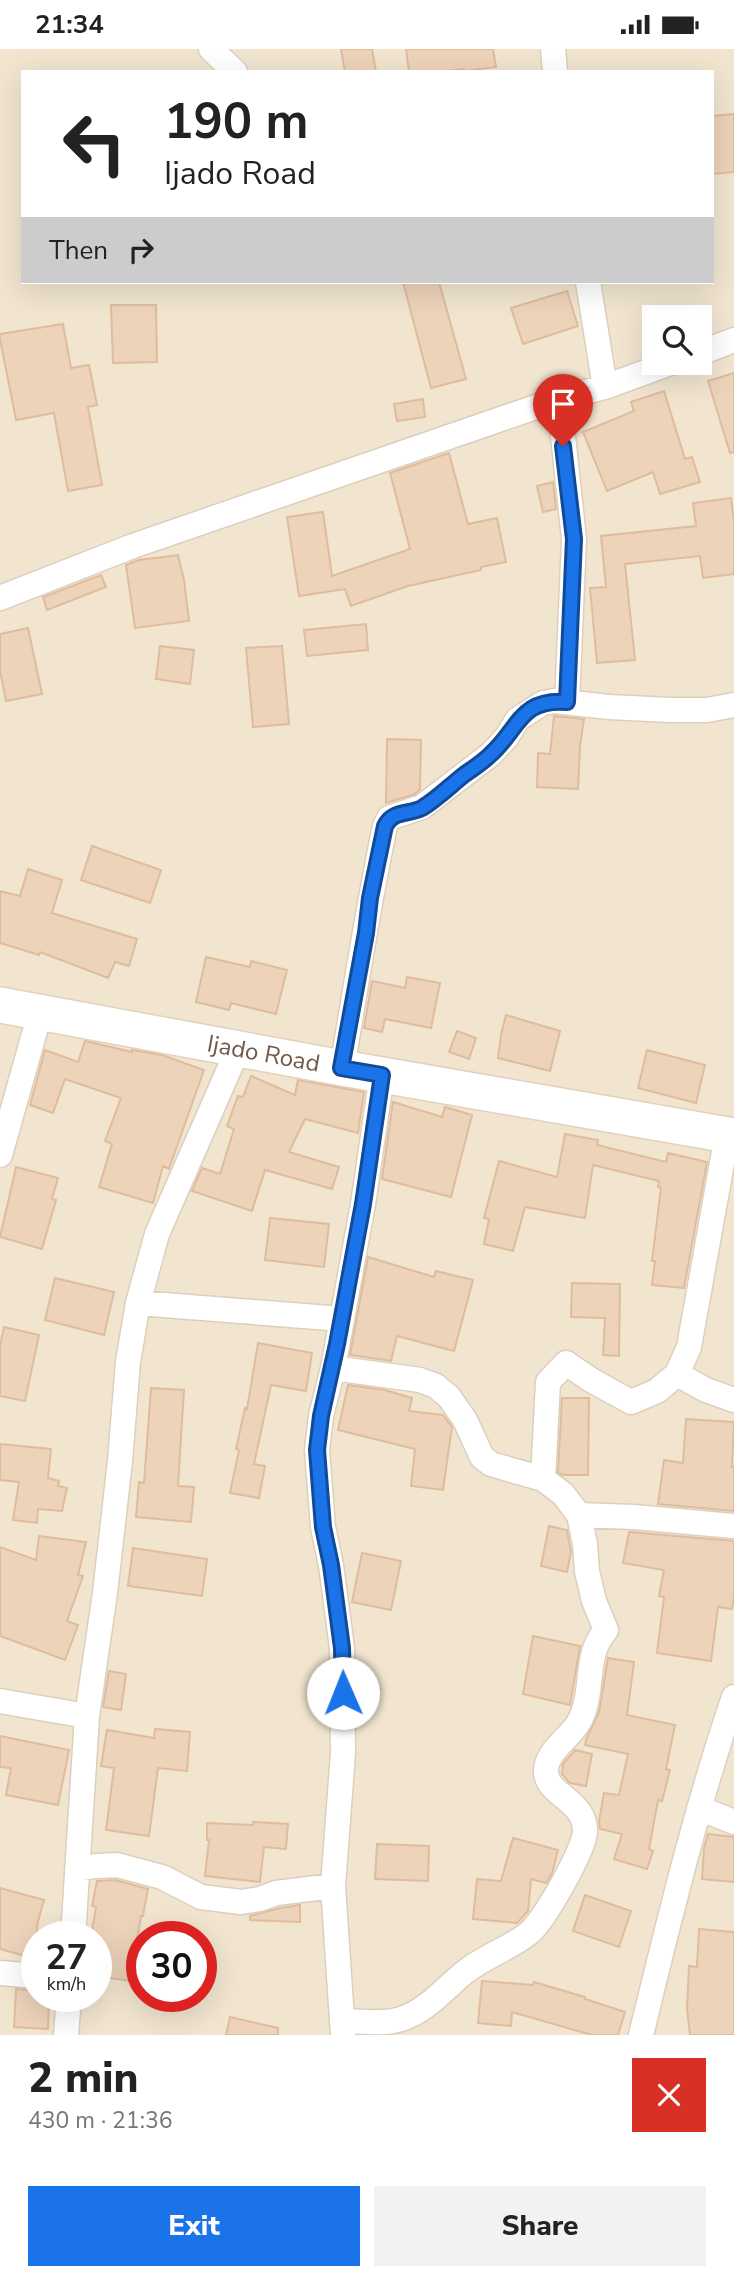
<!DOCTYPE html>
<meta charset="utf-8">
<style>
body{margin:0;font-family:"Nunito Sans",sans-serif;background:#f2f2f2;color:#222;height:100vh;display:flex;flex-direction:column;font-size:26px;white-space:nowrap}
*{box-sizing:border-box;margin:0}
p{font-size:23px;color:#767676}
.icon{flex:none;width:38px;height:38px;fill:none;stroke:currentColor;stroke-width:2;stroke-linecap:round;stroke-linejoin:round}
.map{position:relative;height:1986px;overflow:hidden}
.side{display:flex;flex-direction:column;background:#fff;flex:1}
.side>*{flex:none}
.hud{position:absolute;left:21px;top:21px;width:693px;height:214px;border-radius:0px;box-shadow:0 7px 28px #0002;background:#fff;color:#222;overflow:hidden}
.buttons{position:absolute;left:642px;top:256px;display:grid;gap:14px}
.buttons a{display:grid;place-items:center;width:70px;height:70px;border-radius:0px;background:#fff;box-shadow:0 7px 28px #0002;font-size:35px}
.speed{position:absolute;left:21px;top:1872px;display:flex;gap:14px;font-size:35px;font-weight:700;text-align:center}
.speed>*{display:grid;place-content:center;width:91px;height:91px;border-radius:50%;background:#fff;box-shadow:0 7px 28px #0002;line-height:1}
.speed small{font-size:18px;font-weight:400}
.speed .limit{border:10px solid #d22;background:#fff;color:#111}
.pin{position:absolute;display:grid;place-items:center;width:60px;height:60px;color:#fff;margin:-72px -30px;border-radius:50% 50% 50% 0;rotate:-45deg;box-shadow:0 0 7px #0007}
.pin .icon{rotate:45deg}
.me{position:absolute;width:77px;margin:-38px;rotate:359deg;stroke-linejoin:round;filter:drop-shadow(0 0 5px #0008)}
.turn{display:flex;align-items:center;gap:24px;height:147px;padding:0 28px;font-size:32px}
.turn .icon{width:91px;height:91px;stroke-width:2.5}
.turn b{display:block;font-size:49px;line-height:60px}
.then{display:flex;align-items:center;height:66px;padding:0 28px;background:#0003;gap:14px;font-size:26px}
.round{display:grid;place-items:center;flex:none;width:74px;height:74px;border-radius:0px;background:#f2f2f2}
.overview{display:flex;align-items:center;justify-content:space-between;height:119px;padding:0 28px}
h1{font-size:42px;font-weight:800;line-height:52px}
.cta{display:flex;gap:14px;margin-top:auto;padding:14px 28px}
.cta a{flex:1;height:80px;border-radius:0px;background:#1a73e8;color:#fff;font-size:28px;font-weight:800;line-height:80px;text-align:center}
.cta a+a{background:#f2f2f2;color:#222}
.status{display:flex;justify-content:space-between;align-items:center;height:49px;padding:0 35px;background:#fff;direction:ltr}
.status svg{height:19px;fill:currentColor}
.map>svg:first-child{display:block}
.residential{fill:#f1e5d0;fill-rule:evenodd}
.building{fill:#edd3ba;stroke:#dfbc9c;stroke-width:2}
.lines{fill:none;stroke-linecap:round;stroke-linejoin:round}
.street-casing{stroke:#ddcfbe;stroke-width:27}
.secondary-casing{stroke:#e2d1bc;stroke-width:38}
.street{stroke:#fff;stroke-width:24}
.secondary{stroke:#fff;stroke-width:35}
.route-casing{stroke:#114b97;stroke-width:18}
.route{stroke:#1a73e8;stroke-width:12}
.labels{text-anchor:middle;stroke-width:5;stroke-linejoin:round;paint-order:stroke}
.street-label{font-size:24px;fill:#6f5a4a;stroke:#fef6e6}
</style>
<div class="status"><b>21:34</b><svg viewBox="0 0 49 12"><path d="M0 12V9h3v3zM5 12V6h3v6zM10 12V3h3v9zM15 12V0h3v12zM26 1h20v11H26zM47 4h2v5h-2z"/></svg></div>
<div class="map">
<svg width="734" height="1986" viewBox="0 0 734 1986">
<rect width="100%" height="100%" fill="#faf3e1"/>
<!-- residential -->
<path class="residential" d="M0,0h734v1986h-734zM23,23h689v210h-689zM654,268h46v45h-46zM37,1888h59v60h-59zM142,1888h59v60h-59z"/>
<!-- building -->
<path class="building" d="M341,0h31l4,23h-31z
M406,0h87l3,18 -31,4 -1,-2 -25,3h-30z
M734,65v58l-22,2v-58z
M403,233h36l27,97 -35,9z
M567,242l11,35 -55,18 -12,-36z
M111,256h45l1,57 -44,1z
M63,275l8,44 18,-3 8,40 -9,2 14,78 -34,6 -14,-78 -38,7 -16,-81v-5z
M734,324v79l-4,1 -22,-72z
M664,342l21,68 7,-2 8,25 -40,12 -7,-22 -46,19 -24,-59 51,-21 -3,-9z
M423,350l2,18 -28,4 -3,-17z
M449,404l19,71 29,-6 9,44 -25,5v3l-73,16 -57,20 -6,-17 -46,7 -12,-79 36,-5 9,64 78,-27 -20,-76z
M553,433l3,27 -13,3 -6,-26z
M731,449l3,23v53l-31,4 -3,-22 -75,8 10,96 -38,3 -7,-75 16,-1 -5,-51 95,-10 -3,-23z
M178,506l6,25 5,41 -54,7 -9,-63 13,-5z
M101,526l5,12 -59,23 -4,-13z
M366,575l2,26 -61,6 -3,-26z
M28,579l14,66 -36,7 -6,-30v-37z
M160,597l34,4 -4,34 -34,-5z
M282,597l7,78 -36,3 -7,-79z
M554,667l30,3 -4,27 -2,43 -41,-2 1,-34 12,1z
M387,690l34,1 -1,49 -5,5 -29,9z
M92,797l69,24 -11,33 -69,-23z
M28,820l34,11 -10,33 85,26 -8,27 -14,-4 -7,16 -68,-26 -1,3 -39,-12v-52l20,5z
M206,908l44,10 1,-6 36,9 -11,44 -45,-11 -2,7 -33,-8z
M407,928l33,6 -9,45 -46,-9 -3,13 -18,-4 8,-47 33,7z
M506,966l54,16 -10,40 -52,-13 3,-23z
M457,982l19,7 -7,21 -20,-7z
M85,992l47,11v-2l30,5 42,15 -34,96 -1,3 -6,-3 -10,37 -54,-16 13,-43 -7,-3 16,-43 -56,-19 -12,34 -23,-8 15,-55 33,12z
M647,1001l58,15 -9,38 -58,-15z
M251,1027l44,19 3,-15 66,12 -6,41 -53,-14 -16,33 50,15 -7,22 -67,-19 -13,41 -60,-20 10,-23 18,6 14,-45 -7,-3 11,-30 5,1z
M393,1053l49,15 3,-10 27,8 -21,82 -69,-18z
M565,1085l33,6 -1,5 69,17 2,-9 39,9 -23,126 -32,-3 3,-24h-3l9,-73 -3,-1 1,-6 -66,-16 -8,53 -60,-11 -12,44 -29,-7 5,-25 -5,-1 15,-57 58,16z
M16,1118l42,11 -6,21 4,1 -14,49 -42,-12z
M270,1169l59,6 -5,43 -59,-7z
M368,1208l66,20 2,-6 37,9 -19,71 -57,-15 -6,25 -41,-6z
M55,1229l59,14 -10,43 -59,-15z
M572,1234l48,1 -1,72 -16,-1 2,-37 -34,-1z
M4,1278l35,8 -14,66 -25,-5v-50z
M258,1294l54,10 -6,38 -35,-6 -17,79 11,2 -6,32 -29,-5 9,-43 -3,-1 9,-41 2,1z
M348,1336l37,5 27,8 -3,13 34,4 9,12 -9,63 -32,-4 4,-37 -77,-19z
M151,1339l33,2 -6,96 16,1 -3,35 -55,-5 3,-35 5,1z
M562,1349h27l-1,77h-26l-4,-3z
M686,1370l48,3 -2,45h2v44l-76,-7 6,-44 19,3z
M0,1395l51,5 -3,29 11,3 -1,5 9,2 -5,23 -24,-2 -1,14 -24,-3 6,-38 -19,-2z
M549,1477l18,4 4,22 -4,20 -26,-6z
M629,1483l105,9v57l-2,11 -14,-2 -7,54 -54,-8 7,-56 -5,-1 5,-26 -41,-7z
M39,1487l47,6 -8,33 5,1 -16,45 11,4 -13,35 -65,-24v-89l36,13z
M133,1499l74,11 -5,37 -74,-10z
M362,1504l39,8 -10,49 -39,-8z
M533,1587l47,10 -10,59 -47,-11z
M608,1609l26,4 -7,53 48,10 -9,44 4,1 -8,31 -4,-1 -9,49 4,2 -6,18 -33,-10 8,-25 -22,-5 -1,-8 5,-28 15,2 9,-41 -43,-9 2,-8 12,-25z
M109,1622l17,3 -5,36 -18,-3z
M155,1680l35,3 -3,39 -29,-3 -9,68 -43,-6 8,-62 -13,-2 6,-36 47,8z
M0,1687l69,14 -11,55 -52,-10 5,-27 -11,-1z
M575,1701l17,4 -6,32 -16,-3 -8,-9 1,-10z
M253,1773l35,2 -2,25 -22,-2 -4,35 -55,-6 4,-36h-2v-17l46,2z
M708,1785l26,3v45l-32,-3 2,-31z
M513,1789l45,12 -6,23 -6,10 -15,-4 -3,32 -11,12 -44,-4 4,-40 24,2z
M377,1795l52,2 -1,35 -53,-2z
M115,1831l33,9 -5,27h-2l-7,43 8,2v19l-11,-3 -1,4 -34,-5v-39h-5l5,-30 -4,-1 5,-25z
M0,1839l44,12 -7,25v17l-5,16 -32,-9z
M585,1846l46,16 -12,36 -46,-16z
M300,1856v17l-50,-2v-4l30,-8z
M699,1880l35,3v103h-44l-3,-27 2,-42 8,1z
M482,1932l51,4 1,-3 51,15v2l40,13 -7,23h-26l-80,-23 -1,14 -33,-3z
M16,1940l21,2v6h12l-1,32 -34,-2z
M230,1968l48,11v7h-52z"/>
<g class="lines">
<!-- street casing -->
<g class="street-casing">
<path id="street" d="M211,0l24,23
M553,0l2,23
M588,233l17,105
M700,304l34,-13
M559,350l15,140 -7,163
M0,549l133,-52 162,-56 264,-91 46,-12 68,-25
M342,1019c14,-81 26,-162 43,-242l4,-8 33,-11 69,-53 15,-16 12,-19 25,-16 11,-2 55,6 62,3h36l27,-5
M0,1106l40,-142
M138,1254l204,16
M333,1319l87,12 16,6 13,11 16,23 17,37 9,7 52,15 20,15 16,21 6,29 2,27 7,30 12,29c-23,26 -11,61 -26,90 -8,17 -35,31 -34,52 1,24 40,28 39,60 -1,18 -41,89 -56,101 -20,16 -44,23 -64,39 -20,16 -38,39 -64,47 -17,6 -40,2 -58,2
M677,1325l29,16 28,10
M543,1430l5,-97 18,-19 25,17 40,22 26,-11 20,-17 12,-27 38,-212
M579,1466l55,2 100,9
M0,1652l87,15
M699,1759l35,14
M77,1820l19,-3 21,-1 45,12 39,20 40,5 19,-3 16,-6 57,-7
M73,1888l14,-221 18,-123 15,-132 8,-99 10,-59 19,-69 81,-185
M0,1924l37,3
M66,1986l3,-38
M343,1986l-10,-149 10,-133 -1,-105 -11,-83 -8,-38 -6,-77 4,-34 12,-48 30,-164 19,-129
M641,1986c28,-114 55,-227 93,-338"/>
</g>
<!-- secondary casing -->
<g class="secondary-casing">
<g id="secondary">
<path id="s1" d="M0,956l342,63 392,68"/>
</g>
</g>
<!-- street -->
<use href="#street" class="street"/>
<!-- secondary -->
<use href="#secondary" class="secondary"/>
</g>
<g class="lines">
<!-- route casing -->
<g class="route-casing">
<path id="route" d="M343,1644l-1,-45 -11,-83 -8,-38 -6,-77 4,-34 16,-72 26,-140 19,-129 -41,-7 25,-135 4,-35 15,-72c8,-16 23,-11 37,-18 15,-9 29,-23 43,-34 9,-6 18,-12 26,-20 28,-25 29,-56 76,-52l7,-163 -11,-93"/>
</g>
<!-- route -->
<use href="#route" class="route"/>
</g>
<g class="labels">
<!-- street labels -->
<g class="street-label">
<text dy="8" stroke="none"><textPath href="#s1" startOffset="268">Ijado Road</textPath></text>
</g>
</g>
</svg>
<div class="buttons">
<a><svg class="icon" aria-label="search" viewBox="0 0 24 24"><circle cx="10" cy="10" r="6"/><path d="M15 15l6 6"/></svg></a>
</div>
<div class="speed"><div>27<small>km/h</small></div><div class="limit">30</div></div>
<div class="pin" style="left:563px;top:397px;background:#d93025"><svg class="icon" aria-label="arrive" viewBox="0 0 24 24"><path d="M6 21V4h12l-3 4 3 4H6"/></svg></div>
<svg class="me" style="left:343px;top:1644px" viewBox="-20 -20 40 40"><circle r="19" fill="#fff"/><path d="M0-13L10 11 0 6-10 11z" fill="#1a73e8"/></svg>
<div class="hud">
<div class="turn"><svg class="icon" aria-label="left" viewBox="0 0 24 24"><path d="M17 20v-9H6M10 6l-5 5 5 5"/></svg><div><b>190 m</b>Ijado Road</div></div>
<div class="then">Then<svg class="icon" aria-label="right" viewBox="0 0 24 24"><path d="M7 20v-9h11M14 6l5 5-5 5"/></svg></div>
</div>
</div>
<section class="side">
<div class="overview"><div><h1>2 min</h1><p>430 m · 21:36</p></div><a class="round" style="background:#d93025;color:#fff"><svg class="icon" aria-label="close" viewBox="0 0 24 24"><path d="M6 6l12 12M18 6L6 18"/></svg></a></div>
<div class="cta"><a>Exit</a><a>Share</a></div>
</section>
